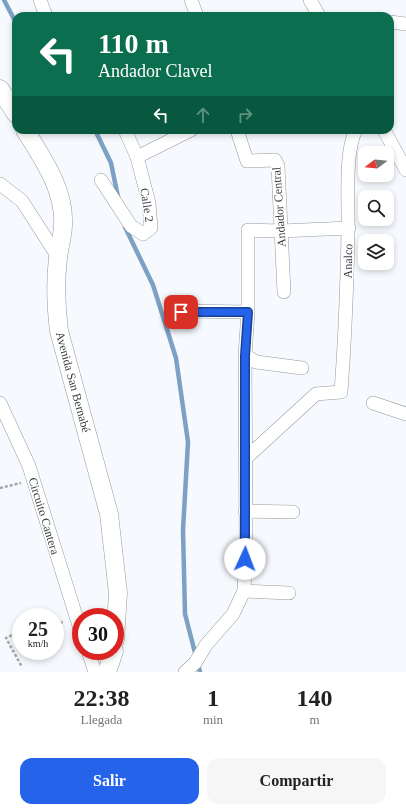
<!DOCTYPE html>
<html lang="es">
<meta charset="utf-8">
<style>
body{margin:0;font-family:"Times New Roman",serif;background:#f6f6f6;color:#222;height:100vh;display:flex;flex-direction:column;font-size:15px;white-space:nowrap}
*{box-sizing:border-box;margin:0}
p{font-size:13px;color:#767676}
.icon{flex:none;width:22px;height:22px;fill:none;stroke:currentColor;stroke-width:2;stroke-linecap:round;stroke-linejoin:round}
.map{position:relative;height:672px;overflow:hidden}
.drawer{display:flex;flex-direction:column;background:#fff;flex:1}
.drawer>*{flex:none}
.banner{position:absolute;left:12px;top:12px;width:382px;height:122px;border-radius:12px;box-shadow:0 2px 6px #0003;background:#0b6e4f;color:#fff;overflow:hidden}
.needle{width:26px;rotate:254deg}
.tools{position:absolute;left:358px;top:146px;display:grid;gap:8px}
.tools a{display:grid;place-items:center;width:36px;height:36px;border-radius:8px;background:#fff;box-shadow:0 2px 6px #0003;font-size:20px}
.speed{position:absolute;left:12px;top:608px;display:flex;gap:8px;font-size:20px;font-weight:700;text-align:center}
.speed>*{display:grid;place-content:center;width:52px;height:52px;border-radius:50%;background:#fff;box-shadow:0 2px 6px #0003;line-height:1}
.speed small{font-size:10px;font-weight:400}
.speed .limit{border:6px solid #d22;background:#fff;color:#111}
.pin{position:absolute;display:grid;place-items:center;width:34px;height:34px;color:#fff;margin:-17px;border-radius:8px;box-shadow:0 2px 6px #0006}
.me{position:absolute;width:44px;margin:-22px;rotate:2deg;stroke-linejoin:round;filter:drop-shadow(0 0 3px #0008)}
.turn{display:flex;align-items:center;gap:14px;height:84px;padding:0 20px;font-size:18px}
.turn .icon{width:52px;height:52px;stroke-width:2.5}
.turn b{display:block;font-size:28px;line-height:34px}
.lanes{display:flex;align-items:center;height:38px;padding:0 20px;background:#0003;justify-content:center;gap:20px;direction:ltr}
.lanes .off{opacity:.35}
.eta{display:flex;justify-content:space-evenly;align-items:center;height:68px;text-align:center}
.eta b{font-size:24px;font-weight:600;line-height:28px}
.action{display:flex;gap:8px;margin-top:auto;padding:8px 20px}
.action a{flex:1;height:46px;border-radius:12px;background:#2563eb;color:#fff;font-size:16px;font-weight:600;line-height:46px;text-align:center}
.action a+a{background:#f6f6f6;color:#222}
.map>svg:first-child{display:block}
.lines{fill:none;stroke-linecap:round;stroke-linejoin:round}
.stream{stroke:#7da1c4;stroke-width:4.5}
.minor-casing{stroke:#97999d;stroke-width:14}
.secondary-casing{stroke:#97999d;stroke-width:19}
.path{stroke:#a5a7aa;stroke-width:2.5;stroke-dasharray:3 2;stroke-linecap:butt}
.minor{stroke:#fff;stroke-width:13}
.secondary{stroke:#fff;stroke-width:18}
.route-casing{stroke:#184099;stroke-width:10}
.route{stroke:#2563eb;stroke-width:7}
.labels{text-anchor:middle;stroke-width:3;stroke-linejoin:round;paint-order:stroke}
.street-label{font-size:12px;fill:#3b3d3e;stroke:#fff}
</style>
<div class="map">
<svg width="406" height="672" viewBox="0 0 406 672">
<rect width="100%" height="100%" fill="#f6f9fd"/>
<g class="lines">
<!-- stream -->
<path class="stream" d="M4,0l12,23
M95,130l16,33 7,34
M125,227l28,58 23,73 12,84 -5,88 2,84 15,58"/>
<!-- minor casing -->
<g class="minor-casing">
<path id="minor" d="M40,0l6,16
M191,0l6,16
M310,0l9,16
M390,22l16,2
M237,130l10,31 28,-1 3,6 6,126
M384,130l22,40
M137,157l54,-27
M101,180l30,46 12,8 8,-6 -2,-25 -12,-46 -12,-27
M0,184l22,17 36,56
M181,311l67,1
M245,355l11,7 46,6
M0,403l29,63 52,166
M373,403l33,11
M246,458l70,-64 25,-2c4,-53 6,-106 7,-159 1,-26 -4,-81 8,-103
M245,511l48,1
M244,591l45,2
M88,651l7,21
M185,672l10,-9 11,-18 27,-31 11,-23 2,-48 -1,-188 3,-43v-82l33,1 68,-3"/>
</g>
<!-- secondary casing -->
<g class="secondary-casing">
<path id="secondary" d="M0,89l16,25
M25,130c18,29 40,60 38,95 0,11 -4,22 -5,33 -3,25 -2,49 1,73l50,183 9,79 -3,47
M107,672l7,-21"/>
</g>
<!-- path -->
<path class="path" d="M0,488l21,-5
M55,624l9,-2
M21,631l-15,7 16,29"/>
<!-- minor -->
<use href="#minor" class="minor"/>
<!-- secondary -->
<use href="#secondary" class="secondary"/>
</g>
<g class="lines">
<!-- route casing -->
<g class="route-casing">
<path id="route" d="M181,312h67l-3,44v203"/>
</g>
<!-- route -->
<use href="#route" class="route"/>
</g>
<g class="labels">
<!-- street labels -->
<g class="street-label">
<text transform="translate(147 205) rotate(81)" y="4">Calle 2</text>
<text transform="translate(279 207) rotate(-94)" y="4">Andador Central</text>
<text transform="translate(348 261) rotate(-89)" y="4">Analco</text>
<text transform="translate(73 382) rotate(75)" y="4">Avenida San Bernabé</text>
<text transform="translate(44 516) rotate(73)" y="4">Circuito Cantera</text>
</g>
</g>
</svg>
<div class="tools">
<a><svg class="needle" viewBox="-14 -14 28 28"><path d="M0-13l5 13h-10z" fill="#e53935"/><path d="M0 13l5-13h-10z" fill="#767676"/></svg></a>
<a><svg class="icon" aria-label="search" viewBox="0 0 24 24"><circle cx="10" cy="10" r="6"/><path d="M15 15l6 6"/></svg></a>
<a><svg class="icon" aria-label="layers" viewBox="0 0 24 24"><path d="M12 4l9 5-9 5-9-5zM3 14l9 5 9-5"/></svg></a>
</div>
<div class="speed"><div>25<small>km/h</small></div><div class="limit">30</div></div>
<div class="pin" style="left:181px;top:312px;background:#d93025"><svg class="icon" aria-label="arrive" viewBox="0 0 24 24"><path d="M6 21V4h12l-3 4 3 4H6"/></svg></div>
<svg class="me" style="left:245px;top:559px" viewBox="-20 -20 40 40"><circle r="19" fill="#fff"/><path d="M0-13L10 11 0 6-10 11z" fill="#2563eb"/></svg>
<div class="banner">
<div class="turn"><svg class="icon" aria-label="left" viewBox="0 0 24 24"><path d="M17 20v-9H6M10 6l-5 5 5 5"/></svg><div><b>110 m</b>Andador Clavel</div></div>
<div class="lanes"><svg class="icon" aria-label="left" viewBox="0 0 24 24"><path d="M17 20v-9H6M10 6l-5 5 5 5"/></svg><svg class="icon off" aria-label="ahead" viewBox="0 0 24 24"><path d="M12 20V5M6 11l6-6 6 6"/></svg><svg class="icon off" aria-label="right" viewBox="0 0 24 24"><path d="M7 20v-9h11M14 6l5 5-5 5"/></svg></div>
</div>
</div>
<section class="drawer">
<div class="eta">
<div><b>22:38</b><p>Llegada</p></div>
<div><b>1</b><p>min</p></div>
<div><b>140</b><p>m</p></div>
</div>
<div class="action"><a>Salir</a><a>Compartir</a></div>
</section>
